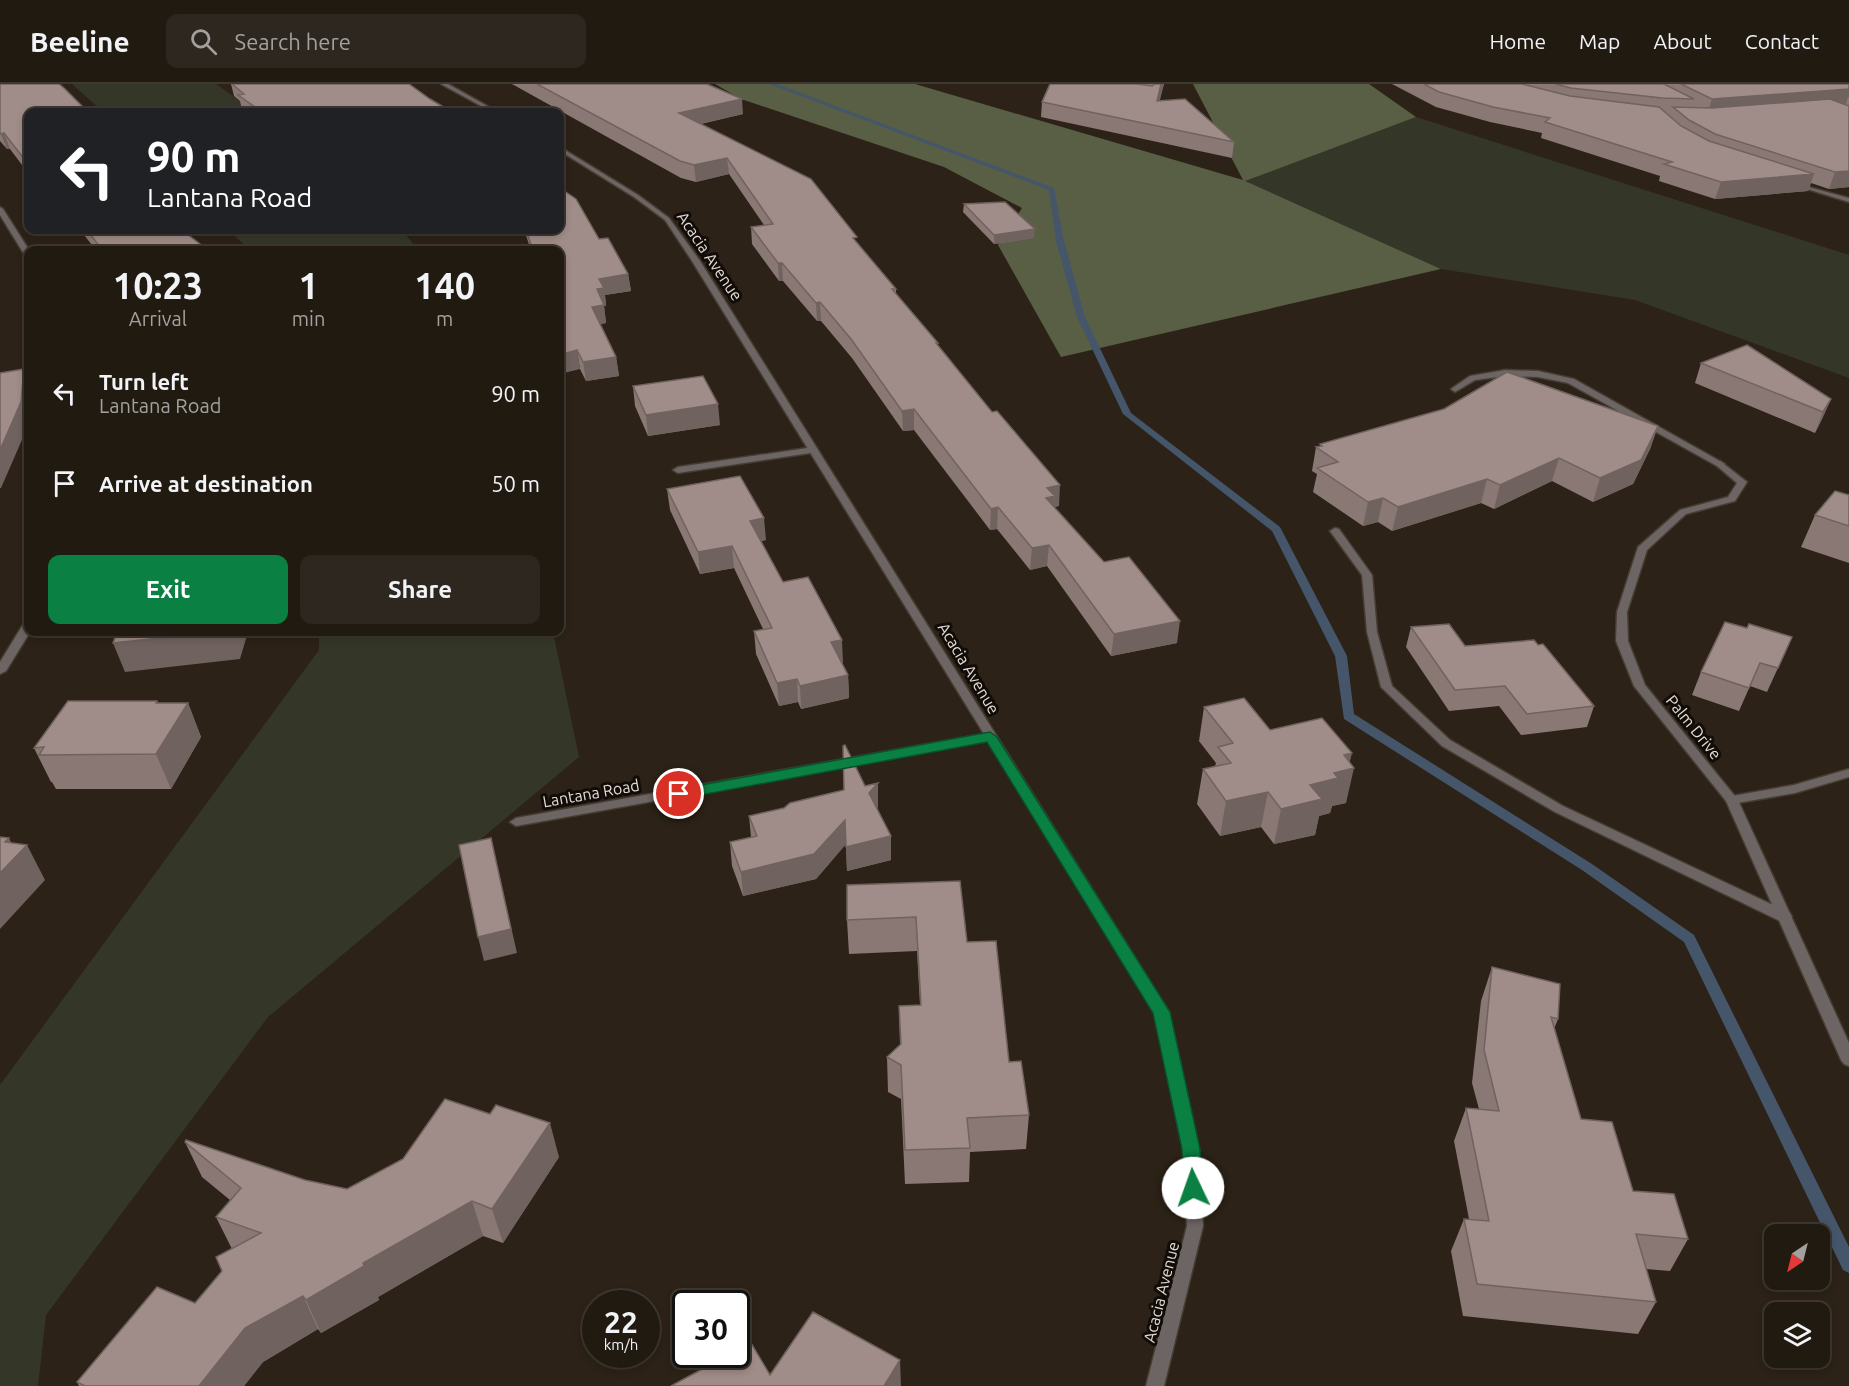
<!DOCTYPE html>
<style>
body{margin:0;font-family:Ubuntu,sans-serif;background:#2d271f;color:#f1f3f6;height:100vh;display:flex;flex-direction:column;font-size:22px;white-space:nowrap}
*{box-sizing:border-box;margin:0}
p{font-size:20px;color:#a2a19f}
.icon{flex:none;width:33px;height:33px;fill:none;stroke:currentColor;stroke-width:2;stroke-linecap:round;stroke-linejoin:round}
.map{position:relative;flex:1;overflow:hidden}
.details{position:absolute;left:24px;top:162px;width:540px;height:390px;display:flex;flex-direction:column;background:#211a11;border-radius:12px;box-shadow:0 3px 9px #0003,0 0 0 2px #3e3831}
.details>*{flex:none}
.hud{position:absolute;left:24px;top:24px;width:540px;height:126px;border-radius:12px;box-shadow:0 3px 9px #0003,0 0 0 2px #3e3831;background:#202124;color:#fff;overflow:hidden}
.needle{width:39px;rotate:215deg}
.tools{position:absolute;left:1764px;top:1140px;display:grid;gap:12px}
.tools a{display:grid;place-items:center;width:66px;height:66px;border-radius:12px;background:#211a11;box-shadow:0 3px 9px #0003,0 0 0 2px #3e3831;font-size:30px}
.speed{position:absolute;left:582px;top:1206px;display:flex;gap:12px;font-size:30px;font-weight:700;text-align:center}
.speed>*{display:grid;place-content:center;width:78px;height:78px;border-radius:50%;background:#211a11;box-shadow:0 3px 9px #0003,0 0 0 2px #3e3831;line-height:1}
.speed small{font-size:15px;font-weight:400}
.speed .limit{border:3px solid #111;border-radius:9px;background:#fff;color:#111}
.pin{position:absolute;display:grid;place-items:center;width:51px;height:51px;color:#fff;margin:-26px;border:3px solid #fff;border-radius:50%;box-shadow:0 2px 6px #0007}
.me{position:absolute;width:66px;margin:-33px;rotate:357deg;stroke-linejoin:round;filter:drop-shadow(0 0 4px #0008)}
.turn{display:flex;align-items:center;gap:21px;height:126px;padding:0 24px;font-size:27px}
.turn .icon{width:78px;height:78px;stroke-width:2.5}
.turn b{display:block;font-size:42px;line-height:51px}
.eta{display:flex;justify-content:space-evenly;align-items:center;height:102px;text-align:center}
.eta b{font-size:36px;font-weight:700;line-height:42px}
.primary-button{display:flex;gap:12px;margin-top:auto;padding:12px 24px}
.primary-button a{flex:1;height:69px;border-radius:12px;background:#0b8043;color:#fff;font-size:24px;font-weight:700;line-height:69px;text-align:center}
.primary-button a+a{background:#2d271f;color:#f1f3f6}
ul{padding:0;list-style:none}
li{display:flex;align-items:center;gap:18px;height:90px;padding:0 24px}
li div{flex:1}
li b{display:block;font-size:22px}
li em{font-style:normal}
header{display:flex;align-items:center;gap:36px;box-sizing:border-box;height:84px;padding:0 30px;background:#211a11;border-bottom:2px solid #3e3831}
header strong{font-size:28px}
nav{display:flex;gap:33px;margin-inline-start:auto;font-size:21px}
.search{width:420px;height:54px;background:#2d271f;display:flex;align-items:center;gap:15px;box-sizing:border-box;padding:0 21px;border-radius:12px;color:#a2a19f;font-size:22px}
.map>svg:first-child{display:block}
.green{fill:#343728}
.forest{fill:#595f44}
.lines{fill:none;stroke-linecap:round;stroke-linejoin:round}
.stream{fill:#45566b;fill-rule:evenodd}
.service-casing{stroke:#463c32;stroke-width:3}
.minor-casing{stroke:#463c32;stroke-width:3}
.tertiary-casing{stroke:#463c32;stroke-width:3}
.service{fill:#6d6564;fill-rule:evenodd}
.minor{fill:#6d6564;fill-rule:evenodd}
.tertiary{fill:#6d6564;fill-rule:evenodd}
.wall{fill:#8a7875}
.shaded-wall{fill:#70625f}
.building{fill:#a08c88;stroke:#70625f;stroke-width:1.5}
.route{fill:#0b8043;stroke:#07532c;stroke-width:1.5}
.labels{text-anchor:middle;stroke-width:6;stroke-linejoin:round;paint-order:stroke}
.street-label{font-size:16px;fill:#e3dcd5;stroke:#110c08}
</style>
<header>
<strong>Beeline</strong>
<div class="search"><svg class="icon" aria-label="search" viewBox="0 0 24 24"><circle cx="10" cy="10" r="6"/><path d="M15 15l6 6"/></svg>Search here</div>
<nav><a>Home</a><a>Map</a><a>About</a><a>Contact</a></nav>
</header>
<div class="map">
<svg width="1849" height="1302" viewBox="0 0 1849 1302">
<rect width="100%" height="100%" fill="#2c2217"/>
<!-- green -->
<path class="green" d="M72,0h144l39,28h-152z
M1416,33l433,138v123l-214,-78 -194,-31 -197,-88z
M228,146h174l16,20h-168z
M319,548h234l26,125 -311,260 -222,298 -8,71h-38v-301l319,-435z"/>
<!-- forest -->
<path class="forest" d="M715,0h200l328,96 -50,-96h176l47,33 -171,64 196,88 -380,88 -63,-112 24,-37 -78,-41 -203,-68z"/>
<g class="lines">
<!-- stream -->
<path class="stream" d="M769,0h8l277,104 10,53 21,76 46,96 149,114 67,129 7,58 238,150 102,71 155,312v26l-6,-3 -159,-328 -102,-72 -238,-151 -9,-63 -63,-125 -149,-117 -46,-97 -21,-76 -7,-51z"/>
<!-- service casing -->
<g class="service-casing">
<path id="service" d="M1505,286l33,1 36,8 151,85 -2,2h-6l-149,-83 -30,-6 -33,-1 -30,4 -20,12 -4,-3 19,-13z
M814,363l3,1v4l-139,21 -5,-3 5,-3z
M1335,444l4,1 33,46 5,57 15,54 58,54 113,66 227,107 2,4 -2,4h-10l-225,-109 -113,-66 -61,-59 -14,-55 -5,-57 -32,-44z
M1849,685v8l-54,16 -63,11 -6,-4 6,-4 62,-11z"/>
</g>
<!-- minor casing -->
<g class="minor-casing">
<path id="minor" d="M441,0h7l50,28h-6z
M560,63l78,48 31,23 31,43 469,751 30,137 4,77 -39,160h-18l41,-160 -4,-77 -28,-136 -167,-272 -472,85 -6,-4 6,-4 468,-84 -292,-473 -27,-41 -31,-23 -74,-46z
M1794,99l55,15v4l-55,-17z
M1720,377l27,21 -12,19 -49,13 -39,36 -20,62 1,29 17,44 93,115 111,243v23l-5,-2 -3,-4 -115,-259 -92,-115 -18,-45 1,-29 21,-65 42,-37 48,-13 9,-14 -20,-17 -2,-2z"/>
</g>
<!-- tertiary casing -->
<g class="tertiary-casing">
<path id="tertiary" d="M0,123l3,2 26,41 -1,6 -4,-2 -24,-39z
M28,538l2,10 -24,39 -6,3v-12l24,-39z"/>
</g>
<!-- service -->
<use href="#service" class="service"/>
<!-- minor -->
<use href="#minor" class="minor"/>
<!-- tertiary -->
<use href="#tertiary" class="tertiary"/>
</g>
<!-- wall -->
<path class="wall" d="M0,0l28,28v61l-18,-24h-3l-7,-8z
M231,0h178l21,15 22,13h-206l-4,-2 -2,-9 -6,-5z
M512,0h195l36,30 -42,10 157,120 38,45v5l42,49v3l121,160 -5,1 123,136 -66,13 -64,-90 -17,4 -33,-41 -7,1 -76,-100 -11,1 -51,-73 -31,-37h-4l-34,-40h-4l-27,-37 -1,-17 13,-2 -35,-51 -33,8 -15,-4z
M1050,0h114l-5,17 75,41 -2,16 -191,-41 1,-15z
M1392,0h457v103l-20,2 -18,-6 -3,8 -93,8 -56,-18 1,-5 -119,-38 1,-5 -52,-11 -54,-15z
M964,120l70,34 -40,6 -31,-32z
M80,146h94l3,2 31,18h-112z
M524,146h36l39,9 29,35 3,17 -26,4 1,11h-2l2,17 -6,1 16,33 3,19 -33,5 -6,-12 -20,-119h-29z
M1701,279l130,36 -9,20 -7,14 -120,-50z
M633,302l87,39 -72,11 -13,-30z
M1658,342l-8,23 -17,35 -40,18 -41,-21 -58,28 -13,-6 -89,28 -14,-9 -15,4 -50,-34 4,-18 -5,-3 4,-24 4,-1v-2z
M667,405l99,51 -5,1 22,41 60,81h-1l6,12 1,23 -48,11 -3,-7 -19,4 -23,-52 -2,-23 9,-2 -29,-61 -34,6 -30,-64z
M1849,411v68l-48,-16 14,-32z
M1411,543l54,19 73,-1 56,61 -7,21 -66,8 -22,-29 -50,5 -43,-64z
M1792,553l-25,55 -17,-6 -11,25 -47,-16 9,-23z
M158,619h30l13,34 -30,52h-115l-4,-7h-1l-17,-34z
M1204,623l66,23 80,32 -4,41 -14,3 -2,7 -11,3 -4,19 -41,9 -13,-17 -41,9 -23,-32 6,-35 12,-3 1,-3 -17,-22z
M878,699v24l-1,1 14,52 -44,11 -1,-27 -30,35 -73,17 -11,-30 -2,-24 21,-5 -2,-21 35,-8z
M960,797l7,61 62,173 -3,34 -56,3 -1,30 -64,2 -4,-85 -13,-7 -1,-35 13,-12 -1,-39 21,-1 -3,-54 -68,3 -2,-34z
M1492,883l66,52 -4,10 27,90 52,72 55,48 -18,32 -24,-2 10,33 -18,32 -175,-18 -12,-65 13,-32h5l-15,-78 12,-33 13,1 -7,-26 9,-82z
M185,1058l120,38 42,9 212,-32 -56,86 -20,-7 -105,61 1,3 -58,33 -3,-4 -55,33 -19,24h-165l-2,-4 118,-79 27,-32 10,-22 -16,-32 14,-17 -28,-23z"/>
<!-- shaded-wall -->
<path class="shaded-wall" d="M1161,0h3l-8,32 1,-15z
M1849,5v9l-1,-1 -2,7 -139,11 5,-16z
M742,15l1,15 -62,14 -2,-15z
M4,49l6,16h-3l-6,-15z
M727,74l2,16 -33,8 -2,-17z
M1849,87v16l-20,2 6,-17z
M1814,90l-6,17 -93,8 6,-17z
M1035,145l-1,9 -40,6v-9z
M778,179h4l1,18h-4z
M628,190l3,17 -26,4 1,11h-2l2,17 -11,2 -3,-18 7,-28z
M820,218l1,19h-4l-1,-18z
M577,266l3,19 -20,5v-19z
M616,273l3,19 -33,5 -3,-19z
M24,285l4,11v46l-27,62h-1v-38z
M1831,315l-9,20 -7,14 8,-21z
M718,320l2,21 -72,11 -2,-21z
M914,325v21l-11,1 -1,-20z
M1658,342l-8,23 -17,35 -40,18 7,-24z
M1559,374l-7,23 -58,28 6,-24z
M1487,395l-6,24 -89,28 6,-24z
M1060,401l-1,21 -5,1 -9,12 2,-31z
M1383,414l-5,24 -15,4 5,-24z
M998,423l-1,22 -7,1 1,-21z
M764,434l2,22 -14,2 -2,-21z
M1049,461l-2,21 -17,4 2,-22z
M732,462l2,22 -34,6 -2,-22z
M1180,537l-3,22 -66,13 3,-22z
M215,548h33l-8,27 -115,13 -12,-29z
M842,556l1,23 -11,2 -1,-23z
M848,591l1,23 -48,11 -1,-23z
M797,595l1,23 -19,4 -2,-23z
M157,617l13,31 18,-29 13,34 -30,52 -15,-35v-51z
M1352,669l-4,16 6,-1 -8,35 -14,3 -2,7 -11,3 -4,19 -41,9 7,-35 29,-24 24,-12 10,-18z
M878,699v24l-8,10 -1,-24z
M1268,708l-7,35 -41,9 6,-35z
M845,736l1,24 -30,35 -73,17 -2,-24z
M891,752v24l-44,11 -1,-24z
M9,754l8,17 10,-10 18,35 -45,49v-56l5,-31z
M491,754l26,115 -33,8 -6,-24z
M550,1039l9,34 -56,86 -11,-34z
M472,1117l11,35 -105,61 1,3 -58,33 -15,-33 57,-37z
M303,1212l15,33 -55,33 -19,24h-45l46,-58z
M900,1276l1,26h-17z"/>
<!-- building -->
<path class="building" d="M0,0h59l5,4 24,24h-60v52l-24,-31 -3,1 -1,-2z
M232,0h177l21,15 22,13h-190l-24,-17 6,-1z
M537,0h170l35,15 -63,14 132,66 46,58 -4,1 43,51h-4l46,54h-2l56,69 5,-1 63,74 -13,3 8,8 -9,2 58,64 25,-5 51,64 -66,13 -65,-89 -17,3 -34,-41 -7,2 -77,-100 -12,2 -51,-72 -31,-37 -4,1 -34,-40h-4l-27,-36 22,-3 -46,-66 -33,7 -14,-4z
M1050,0h87l15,2 3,-2h6l-4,17 28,-2 49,43 -192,-40z
M1424,0h98l48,12 89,11 22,19 28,15 105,33 -93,8 -57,-18 8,-2 -127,-40 5,-4 -57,-11 -54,-15z
M1555,0h109l30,15 -32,-1 -91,-10z
M1681,0h168v5l-137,10z
M1830,15l19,7v65l-14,1 -120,-38 -26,-14 -16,-13 39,1z
M560,104l16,11 23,40 9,-1 20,36 -29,5 5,9 -7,1 7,16 -12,2 24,50 -33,5 -6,-12 -17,5v-105h-27l-7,-20h34z
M1005,118l30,27 -41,6 -30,-31z
M87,146h87l3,2 6,-1 25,19h-103l-8,-7z
M1747,261l84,54 -8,13 -122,-49z
M24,285l-3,33 -21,48v-77z
M1507,288l151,54 -17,34 -41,18 -41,-20 -59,27 -13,-6 -89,28 -15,-9 -15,4 -51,-34 21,-6 -22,-15 6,-1 -2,-2 124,-35z
M703,292l15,28 -72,11 -13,-29z
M740,392l24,42 -14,3 33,61 25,-5 34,63 -11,2 17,33 -48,11 -3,-7 -20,4 -23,-52 18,-3 -40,-82 -34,6 -31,-63z
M1835,407l14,4v31l-34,-11z
M1725,538l22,6 2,-4 43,13 -14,31 -18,-5 -11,25 -48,-16z
M1449,540l16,22 69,-6 4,5 5,-1 51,62 -67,8 -22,-28 -50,4 -44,-63z
M117,548h98l-102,11z
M1244,614l26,32 52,-12 30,35 -8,2 10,13 -20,5 4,5 -28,7 12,14 -41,10 -13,-17 -42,9 -23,-32 28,-6 -13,-16 15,-4 -29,-36z
M68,617h89l-1,2h32l-32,51 -117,1 5,-8 -10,1z
M845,661l20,41 13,-3 -9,10 22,43 -45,11 -1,-27 -31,34 -73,18 -11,-30 27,-6 -8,-20 35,-8 6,-5 54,-13 -1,-44z
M0,753l9,1 -4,4 22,3 -27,28z
M491,754l20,91 -33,8 -19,-92z
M960,797l7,61 29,-1 13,121 12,-1 8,54 -62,3 3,30 -65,2 -4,-85 -14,-8 14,-13 -2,-38 22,-1 -5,-88 -69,3v-35z
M1492,883l68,17 -2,35 -7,-2 30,102 31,3 21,69 41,3 14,45 -52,-5 20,68 -179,-18 -13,-65 25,2 -23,-113 33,3 -15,-61z
M445,1015l45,15 6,-9 54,18 -58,86 -20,-8 -109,62 1,3 -58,34 -3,-4 -58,32 -46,58h-114l-8,-4 80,-95 38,16 27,-32 -6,-14 45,-24 -45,-16 25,-29 -56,-46 1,-2 119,40 42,9 56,-30z
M813,1228l87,48 -16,26h-213l59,-32h6v-3l15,-8 19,32z"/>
<!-- route -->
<path class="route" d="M990,648l7,5 173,275 30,137 2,39 -2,5 -7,3 -7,-3 -2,-5 -2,-39 -29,-136 -166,-271 -308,57 -7,-5 7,-5z"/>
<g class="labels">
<!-- street labels -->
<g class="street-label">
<text transform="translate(710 172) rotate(56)" y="6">Acacia Avenue</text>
<text transform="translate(969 584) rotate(59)" y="6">Acacia Avenue</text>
<text transform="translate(1694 643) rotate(51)" y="6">Palm Drive</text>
<text transform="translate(591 709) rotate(-10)" y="6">Lantana Road</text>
<text transform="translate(1161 1208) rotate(-76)" y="6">Acacia Avenue</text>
</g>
</g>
</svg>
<div class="tools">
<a><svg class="needle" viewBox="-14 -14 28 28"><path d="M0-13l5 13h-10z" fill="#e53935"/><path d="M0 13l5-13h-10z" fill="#a2a19f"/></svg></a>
<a><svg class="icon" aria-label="layers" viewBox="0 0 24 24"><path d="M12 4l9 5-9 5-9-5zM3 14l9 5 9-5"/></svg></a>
</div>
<div class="speed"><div>22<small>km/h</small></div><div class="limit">30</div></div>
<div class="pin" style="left:679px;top:710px;background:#d93025"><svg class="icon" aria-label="arrive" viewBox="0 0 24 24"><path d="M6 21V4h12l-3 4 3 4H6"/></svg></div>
<svg class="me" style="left:1193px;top:1104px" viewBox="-20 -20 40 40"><circle r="19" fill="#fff"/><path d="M0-13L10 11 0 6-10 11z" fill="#0b8043"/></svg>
<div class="hud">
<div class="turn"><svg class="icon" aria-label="left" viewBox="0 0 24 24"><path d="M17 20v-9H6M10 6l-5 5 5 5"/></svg><div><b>90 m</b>Lantana Road</div></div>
</div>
<section class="details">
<div class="eta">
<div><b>10:23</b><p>Arrival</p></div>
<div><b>1</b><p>min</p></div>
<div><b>140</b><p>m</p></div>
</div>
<ul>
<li><svg class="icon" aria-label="left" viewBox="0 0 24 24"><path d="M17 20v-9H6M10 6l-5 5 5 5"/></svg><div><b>Turn left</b><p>Lantana Road</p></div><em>90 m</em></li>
<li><svg class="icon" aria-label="arrive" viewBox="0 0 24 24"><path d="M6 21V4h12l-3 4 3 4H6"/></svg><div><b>Arrive at destination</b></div><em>50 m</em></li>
</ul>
<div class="primary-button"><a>Exit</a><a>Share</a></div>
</section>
</div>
